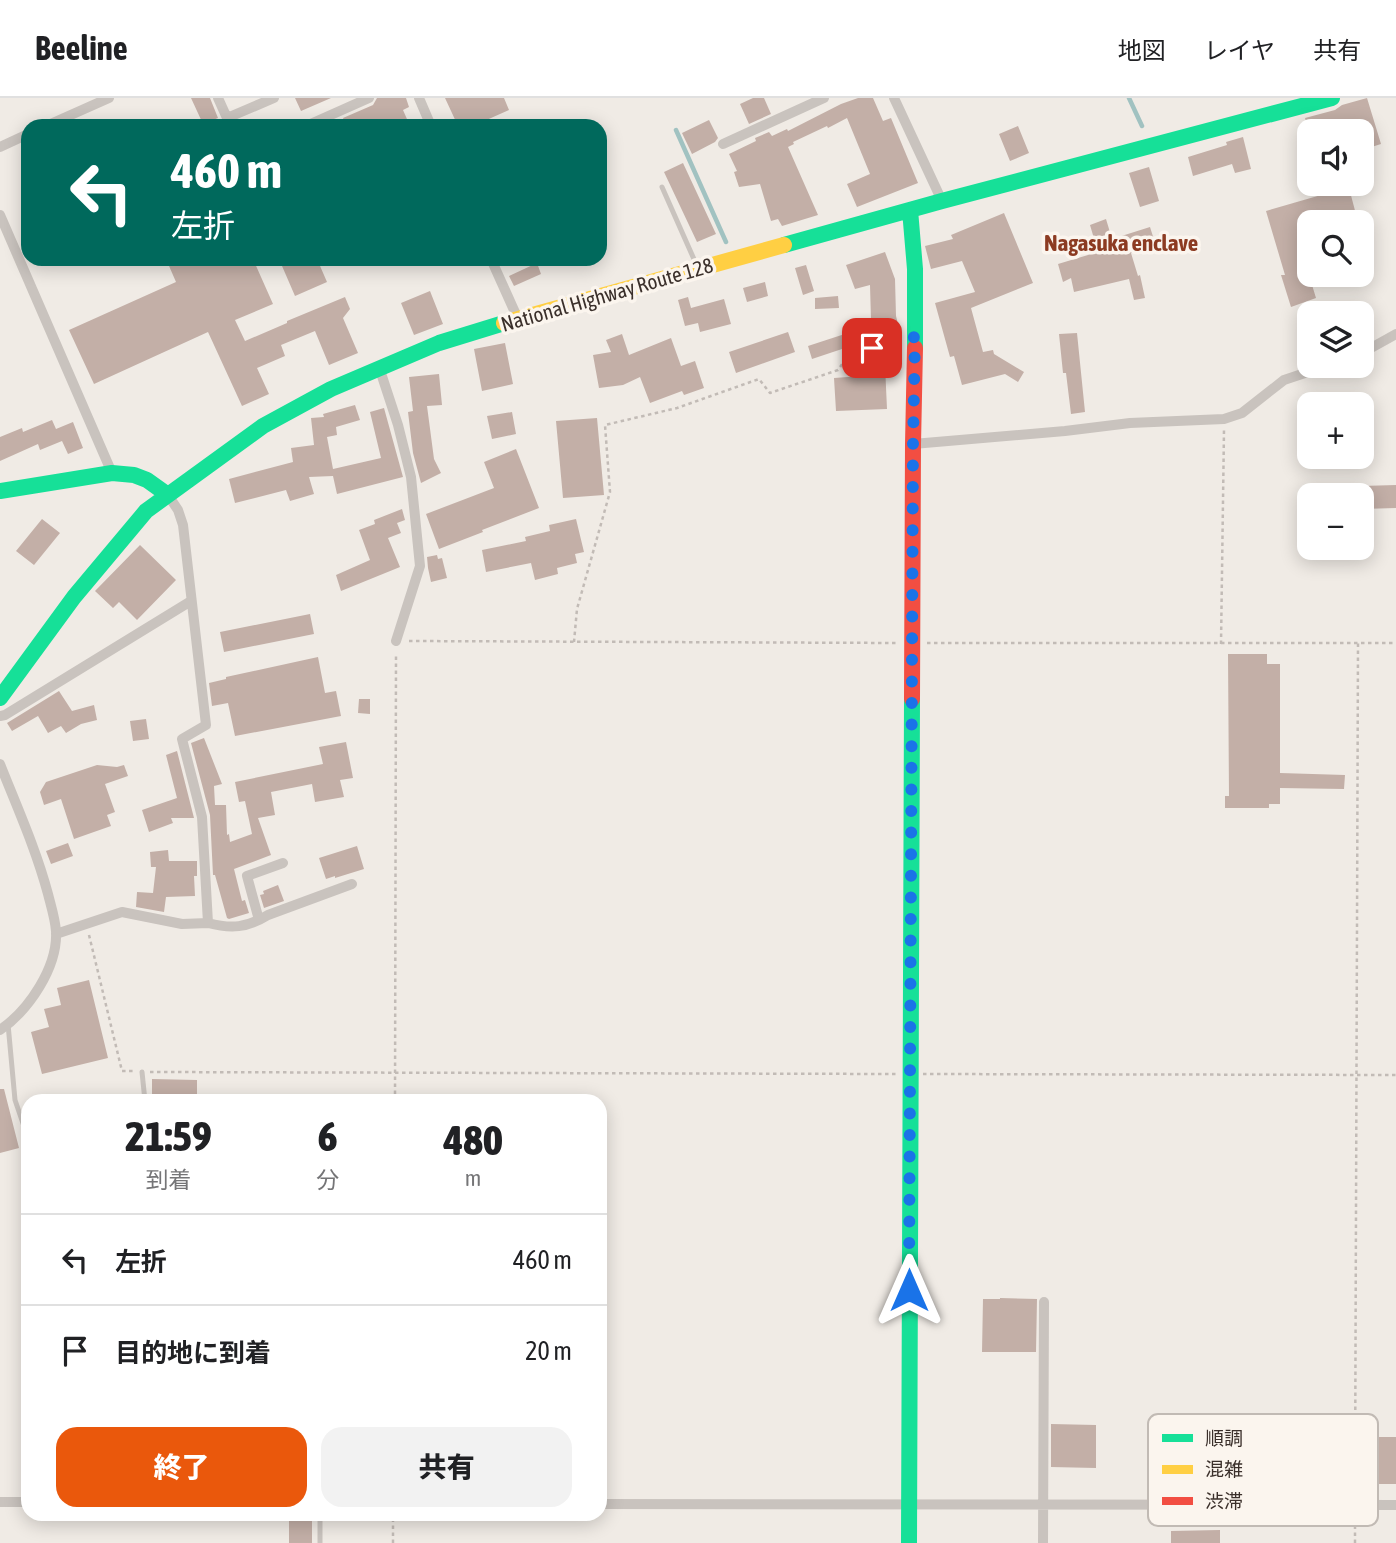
<!DOCTYPE html>
<html lang="ja">
<meta charset="utf-8">
<style>
body{margin:0;font-family:"Asap Condensed","Noto Sans JP",sans-serif;background:#f2f2f2;color:#202124;height:100vh;display:flex;flex-direction:column;font-size:26px;white-space:nowrap}
*{box-sizing:border-box;margin:0}
p{font-size:23px;color:#757577}
.icon{flex:none;width:38px;height:38px;fill:none;stroke:currentColor;stroke-width:2;stroke-linecap:round;stroke-linejoin:round}
.map{position:relative;flex:1;overflow:hidden}
.drawer{position:absolute;left:21px;top:996px;width:586px;height:427px;display:flex;flex-direction:column;background:#fff;border-radius:21px;box-shadow:0 4px 18px #0003}
.drawer>*{flex:none}
.guide{position:absolute;left:21px;top:21px;width:586px;height:147px;border-radius:21px;box-shadow:0 4px 18px #0003;background:#00695c;color:#fff;overflow:hidden}
.buttons{position:absolute;left:1297px;top:21px;display:grid;gap:14px}
.buttons a{display:grid;place-items:center;width:77px;height:77px;border-radius:14px;background:#fff;box-shadow:0 4px 18px #0003;font-size:35px}
.pin{position:absolute;display:grid;place-items:center;width:60px;height:60px;color:#fff;margin:-30px;border-radius:14px;box-shadow:0 4px 10px #0006}
.me{position:absolute;width:77px;margin:-38px;rotate:0deg;stroke-linejoin:round;filter:drop-shadow(0 0 5px #0008)}
.turn{display:flex;align-items:center;gap:24px;height:147px;padding:0 35px;font-size:32px}
.turn .icon{width:91px;height:91px;stroke-width:2.5}
.turn b{display:block;font-size:49px;line-height:60px}
.eta{display:flex;justify-content:space-evenly;align-items:center;height:119px;text-align:center}
.eta b{font-size:42px;font-weight:800;line-height:49px}
.button{display:flex;gap:14px;margin-top:auto;padding:14px 35px}
.button a{flex:1;height:80px;border-radius:21px;background:#ea580c;color:#fff;font-size:28px;font-weight:800;line-height:80px;text-align:center}
.button a+a{background:#f2f2f2;color:#202124}
ul{padding:0;list-style:none}
li{display:flex;align-items:center;gap:21px;height:91px;padding:0 35px;border-top:2px solid #e0e0e0}
li div{flex:1}
li b{display:block;font-size:26px}
li em{font-style:normal}
header{display:flex;align-items:center;gap:42px;box-sizing:border-box;height:98px;padding:0 35px;background:#fff;border-bottom:2px solid #e0e0e0}
header strong{font-size:33px}
nav{display:flex;gap:38px;margin-inline-start:auto;font-size:24px}
.map>svg:first-child{display:block}
.lines{fill:none;stroke-linecap:round;stroke-linejoin:round}
.stream{stroke:#a1c2c1;stroke-width:4.5}
.building{fill:#c3afa7}
.path{stroke:#c2bbb6;stroke-width:2.5;stroke-dasharray:3.5 3.5;stroke-linecap:butt}
.lane{stroke:#c9c3be;stroke-width:5}
.street{stroke:#c9c3be;stroke-width:10}
.fast{stroke:#16e098;stroke-width:16}
.slow{stroke:#ffcf43;stroke-width:16}
.jam{stroke:#f24e42;stroke-width:16}
.route{stroke:#1a73e8;stroke-width:12;stroke-dasharray:0 21.6}
.labels{text-anchor:middle;stroke-width:7;stroke-linejoin:round;paint-order:stroke}
.street-label{font-size:21px;fill:#3b302b;stroke:#fbf5ee}
.neighbourhood-label{font-size:23px;font-weight:bold;fill:#8c3b22;stroke:#fbf5ee}
.key{fill:#fbf5ee;stroke:#c1bab4;stroke-width:2}
.key-label{font-size:19px;fill:#3b302b}
</style>
<header>
<strong>Beeline</strong>
<nav><a>地図</a><a>レイヤ</a><a>共有</a></nav>
</header>
<div class="map">
<svg width="1396" height="1445" viewBox="0 0 1396 1445">
<rect width="100%" height="100%" fill="#f0ebe5"/>
<g class="lines">
<!-- stream -->
<path class="stream" d="M1129,0l13,28
M676,32l50,112"/>
</g>
<!-- building -->
<path class="building" d="M191,0h19l8,20 -15,6z
M295,0h36l-30,13z
M377,0h29l3,9 -6,3 7,16h-64l-3,-8 30,-13z
M445,0h59l5,12 -36,16h-15z
M753,0h11l7,16 -22,10 -9,-20z
M858,0h15l10,23 8,-3 27,65 -61,24 -10,-23 23,-10 -23,-56 -19,10 -1,-2 -34,16 1,2 -6,3 30,68 -36,11 -4,-7 -7,2 -11,-37 -21,3 -5,-15 3,-1 -8,-17 27,-13 -1,-3 14,-6 3,4 15,-7 1,2 53,-27z
M1367,0l14,46 -19,6v-19h-53l-4,-13 30,-8 7,-5z
M709,22l9,18 -3,4 -23,12 -10,-21z
M1018,28l11,27 -19,8 -11,-27z
M1243,39l8,32 -16,4 -3,-9 -39,12 -5,-19 39,-12 -1,-3z
M683,65l33,71 -19,8 -33,-70z
M1149,69l10,34 -19,6 -11,-34z
M1325,86h23l10,38h-49v53l7,23 -25,9 -10,-32h4l-19,-64 62,-18z
M1004,115l29,70 -62,25 12,44 10,-2 1,4 30,18 -6,10 -13,-8 -43,11 -8,-29 -4,1 -15,-54 40,-11 -13,-31 -31,8 -6,-23 28,-7 -2,-4z
M1106,121l6,20 38,-12 6,19 -25,7 7,23 2,-1 5,23 -11,2 -5,-21 -55,13 -3,-14 -8,4 -5,-18 40,-12 -8,-27z
M885,154l10,27 1,37 4,16 -56,13 1,3 -33,11 -4,-13 49,-16 -1,-7 15,-3 -1,-35 -15,4 -9,-24z
M166,161h87l20,45 -38,16 10,21 42,-18v-2l58,-24 5,12 -7,9 15,35 -29,12 -14,-34 -34,14 4,11 -28,12 12,26 -27,12 -34,-74 -114,52 -25,-54 107,-48z
M279,161h38l10,23 -32,14z
M537,165l4,11 -27,12 -5,-10z
M806,167l8,26 -11,4 -8,-27z
M765,184l3,14 -21,6 -4,-14z
M430,193l13,33 -29,11 -13,-32z
M838,198l1,12 -24,1v-11z
M688,199l3,11 33,-9 7,25 -31,8 -2,-9 -13,3 -7,-26z
M788,234l7,20 -59,21 -7,-21z
M1077,235l8,79 -14,2 -5,-41h-3l-4,-39z
M622,236l7,21 42,-17 10,28 14,-5 9,27 -20,7 -2,-4 -32,12 -10,-26 -17,8 -24,3 -6,-33 18,-3 -5,-12z
M505,245l8,41 -31,7 -8,-42z
M885,267l2,44 -51,2 -2,-33 28,-2 -1,-10z
M439,276l3,31 -15,1 7,53 7,14 -20,10 -8,-30 -5,-41 5,-1 -4,-34z
M355,307l5,15 -24,7 1,8 -10,2 6,32 48,-11 -11,-46 14,-4 19,69 -66,17 -4,-18 -24,1 5,17 -24,7 -4,-11 -51,13 -6,-24 64,-17 -2,-14 23,-3 -3,-27 13,-1 -1,-3z
M512,314l4,22 -24,5 -5,-23z
M597,320l7,77 -41,3 -7,-77z
M52,322l4,9 17,-7 10,26 -15,6 -6,-13 -22,9 -2,-6 -38,17v-24l22,-9 1,4z
M516,351l23,59 -57,22 1,2 -44,17 -13,-35 68,-26 -10,-26z
M1396,387v23l-34,1v-23z
M402,411l3,11 -8,3 4,10 -13,5 12,29 -59,24 -5,-16 34,-15 -11,-30 16,-6 -1,-4z
M42,421l18,14 -26,32 -18,-14z
M576,421l8,33 -9,2 2,9 -20,5 1,6 -23,6 -4,-17 -45,9 -4,-22 44,-9 -1,-4 25,-6 -1,-6z
M140,447l36,35 -39,40 -18,-18 -6,6 -18,-17z
M437,457l1,4 4,-1 5,20 -16,4 -3,-14 -1,-11z
M310,516l4,20 -90,18 -4,-20z
M1228,556h39v10h13v109l65,2 -1,14 -64,-1v16h-11v4h-44v-12h4z
M318,559l7,36 11,-2 5,25 -106,20 -7,-33 -16,3 -3,-23 17,-4v-2z
M59,593l13,20 22,-6 3,15 -16,4 -15,9 -5,-7 -13,7 -10,-17 -26,15 -5,-8z
M359,601h11v15l-12,-1z
M146,621l3,20 -16,2 -3,-20z
M204,640l18,46 -8,2 1,19h11l1,30 2,-1 1,8 22,-8 -7,-33 -6,1 -4,-20 88,-18 -4,-17 27,-5 7,36 -13,2 4,17 -29,5 -3,-18 -41,8 4,23 -17,3 13,37 -37,14 8,32 3,-1 4,13 -20,6 -2,-1 -12,-43h-2l-3,-60 -19,-72z
M177,653l17,67h-23l2,5 -24,9 -7,-22 35,-12 -11,-43z
M97,667l20,2 7,-2 4,11 -23,8 10,28 -8,3 4,11 -37,13 -13,-40 -17,6 -4,-13 6,-10z
M68,745l5,13 -22,8 -5,-13z
M357,748l7,23 -29,9v-2l-9,3 -7,-21z
M168,752l1,11h28v15h-3l1,20 -29,1 -2,15 -28,-5 1,-15 16,1 3,-26h-5l-1,-15z
M278,787l6,16 -20,7 -4,-13 4,-1 -1,-3z
M89,882l19,78 -66,16 -11,-42 18,-5 -5,-18 17,-4 -4,-17z
M152,981l45,1v21h-45z
M0,991h4l15,59 -19,5z
M1000,1200l37,1 -1,53h-54l1,-53h17z
M1051,1326l45,1v43l-45,-1z
M1361,1339h35v47h-35z
M312,1420v25h-23v-24z
M1220,1432v13h-49v-12z"/>
<g class="lines">
<!-- path -->
<path class="path" d="M409,543l490,2
M574,544l3,-33 33,-117 -5,-67 72,-17 82,-29 11,14 68,-23 12,-17 51,-13
M927,545h469
M1221,546l3,-214
M89,837l33,136h11
M150,974l746,2
M923,976l473,1
M395,1003l1,-448
M1355,1396l3,-851
M393,1445v-29
M1355,1445v-25"/>
<!-- lane -->
<path class="lane" d="M662,89l35,79
M8,926l7,76 13,38
M142,974l3,29
M320,1416v29"/>
<!-- street -->
<path class="street" d="M218,0l9,20 47,-20
M419,0l12,28
M894,0l48,103
M46,28l63,-28
M306,28l63,-28
M723,46l101,-46
M0,49l28,-13
M0,117l112,258
M491,161l27,60
M1362,255l34,-19
M379,269l19,58 13,52 9,89 -24,75
M913,346l152,-13 65,-8 94,-4 18,-6 42,-33 42,-14
M0,618l5,-1 186,-114
M0,666c17,43 36,85 48,130 3,12 7,24 8,37 2,36 -27,79 -56,99
M259,822l-12,-44 36,-13
M208,825c23,6 39,5 60,-8l84,-31
M56,836l66,-22 60,12 26,-1 -6,-106 -20,-78 24,-14 -23,-200 -5,-15 -10,-15
M0,1404h28
M600,1406l796,1
M1043,1445l1,-241"/>
<!-- fast -->
<path class="fast" d="M910,112l5,59v79
M784,147l158,-44 390,-103
M0,393l112,-18 22,2 13,5 21,15
M0,600l74,-101 72,-86 117,-85 68,-37 108,-46 65,-20
M909,1445l3,-844"/>
<!-- slow -->
<path class="slow" d="M504,225l280,-78"/>
<!-- jam -->
<path class="jam" d="M912,601l1,-255 2,-96"/>
</g>
<g class="lines">
<!-- route -->
<path class="route" d="M872,250l43,-11 -2,107 -4,846"/>
</g>
<g class="labels">
<!-- street labels -->
<g class="street-label">
<text transform="translate(607 197) rotate(-16)" y="7">National Highway Route 128</text>
</g>
<!-- neighbourhood labels -->
<g class="neighbourhood-label">
<text x="1121" y="153">Nagasuka enclave</text>
</g>
</g>
<!-- legend -->
<rect x="1148" y="1316" width="230" height="112" rx="10" class="key"/>
<rect x="1162" y="1336" width="31" height="8" fill="#16e098"/>
<rect x="1162" y="1367" width="31" height="9" fill="#ffcf43"/>
<rect x="1162" y="1399" width="31" height="8" fill="#f24e42"/>
<g class="key-label">
<text x="1205" y="1347">順調</text>
<text x="1205" y="1378">混雑</text>
<text x="1205" y="1410">渋滞</text>
</g>
</svg>
<div class="buttons">
<a><svg class="icon" aria-label="sound" viewBox="0 0 24 24"><path d="M4 9h4l5-4v14l-5-4H4zM17 9q2 3 0 6"/></svg></a>
<a><svg class="icon" aria-label="search" viewBox="0 0 24 24"><circle cx="10" cy="10" r="6"/><path d="M15 15l6 6"/></svg></a>
<a><svg class="icon" aria-label="layers" viewBox="0 0 24 24"><path d="M12 4l9 5-9 5-9-5zM3 14l9 5 9-5"/></svg></a>
<a>+</a>
<a>−</a>
</div>
<div class="pin" style="left:872px;top:250px;background:#d93025"><svg class="icon" aria-label="arrive" viewBox="0 0 24 24"><path d="M6 21V4h12l-3 4 3 4H6"/></svg></div>
<svg class="me" style="left:909px;top:1192px" viewBox="-20 -20 40 40"><path d="M0-17L14 15 0 8-14 15z" fill="#1a73e8" stroke="#fff" stroke-width="4"/></svg>
<div class="guide">
<div class="turn"><svg class="icon" aria-label="left" viewBox="0 0 24 24"><path d="M17 20v-9H6M10 6l-5 5 5 5"/></svg><div><b>460 m</b>左折</div></div>
</div>
<section class="drawer">
<div class="eta">
<div><b>21:59</b><p>到着</p></div>
<div><b>6</b><p>分</p></div>
<div><b>480</b><p>m</p></div>
</div>
<ul>
<li><svg class="icon" aria-label="left" viewBox="0 0 24 24"><path d="M17 20v-9H6M10 6l-5 5 5 5"/></svg><div><b>左折</b></div><em>460 m</em></li>
<li><svg class="icon" aria-label="arrive" viewBox="0 0 24 24"><path d="M6 21V4h12l-3 4 3 4H6"/></svg><div><b>目的地に到着</b></div><em>20 m</em></li>
</ul>
<div class="button"><a>終了</a><a>共有</a></div>
</section>
</div>
